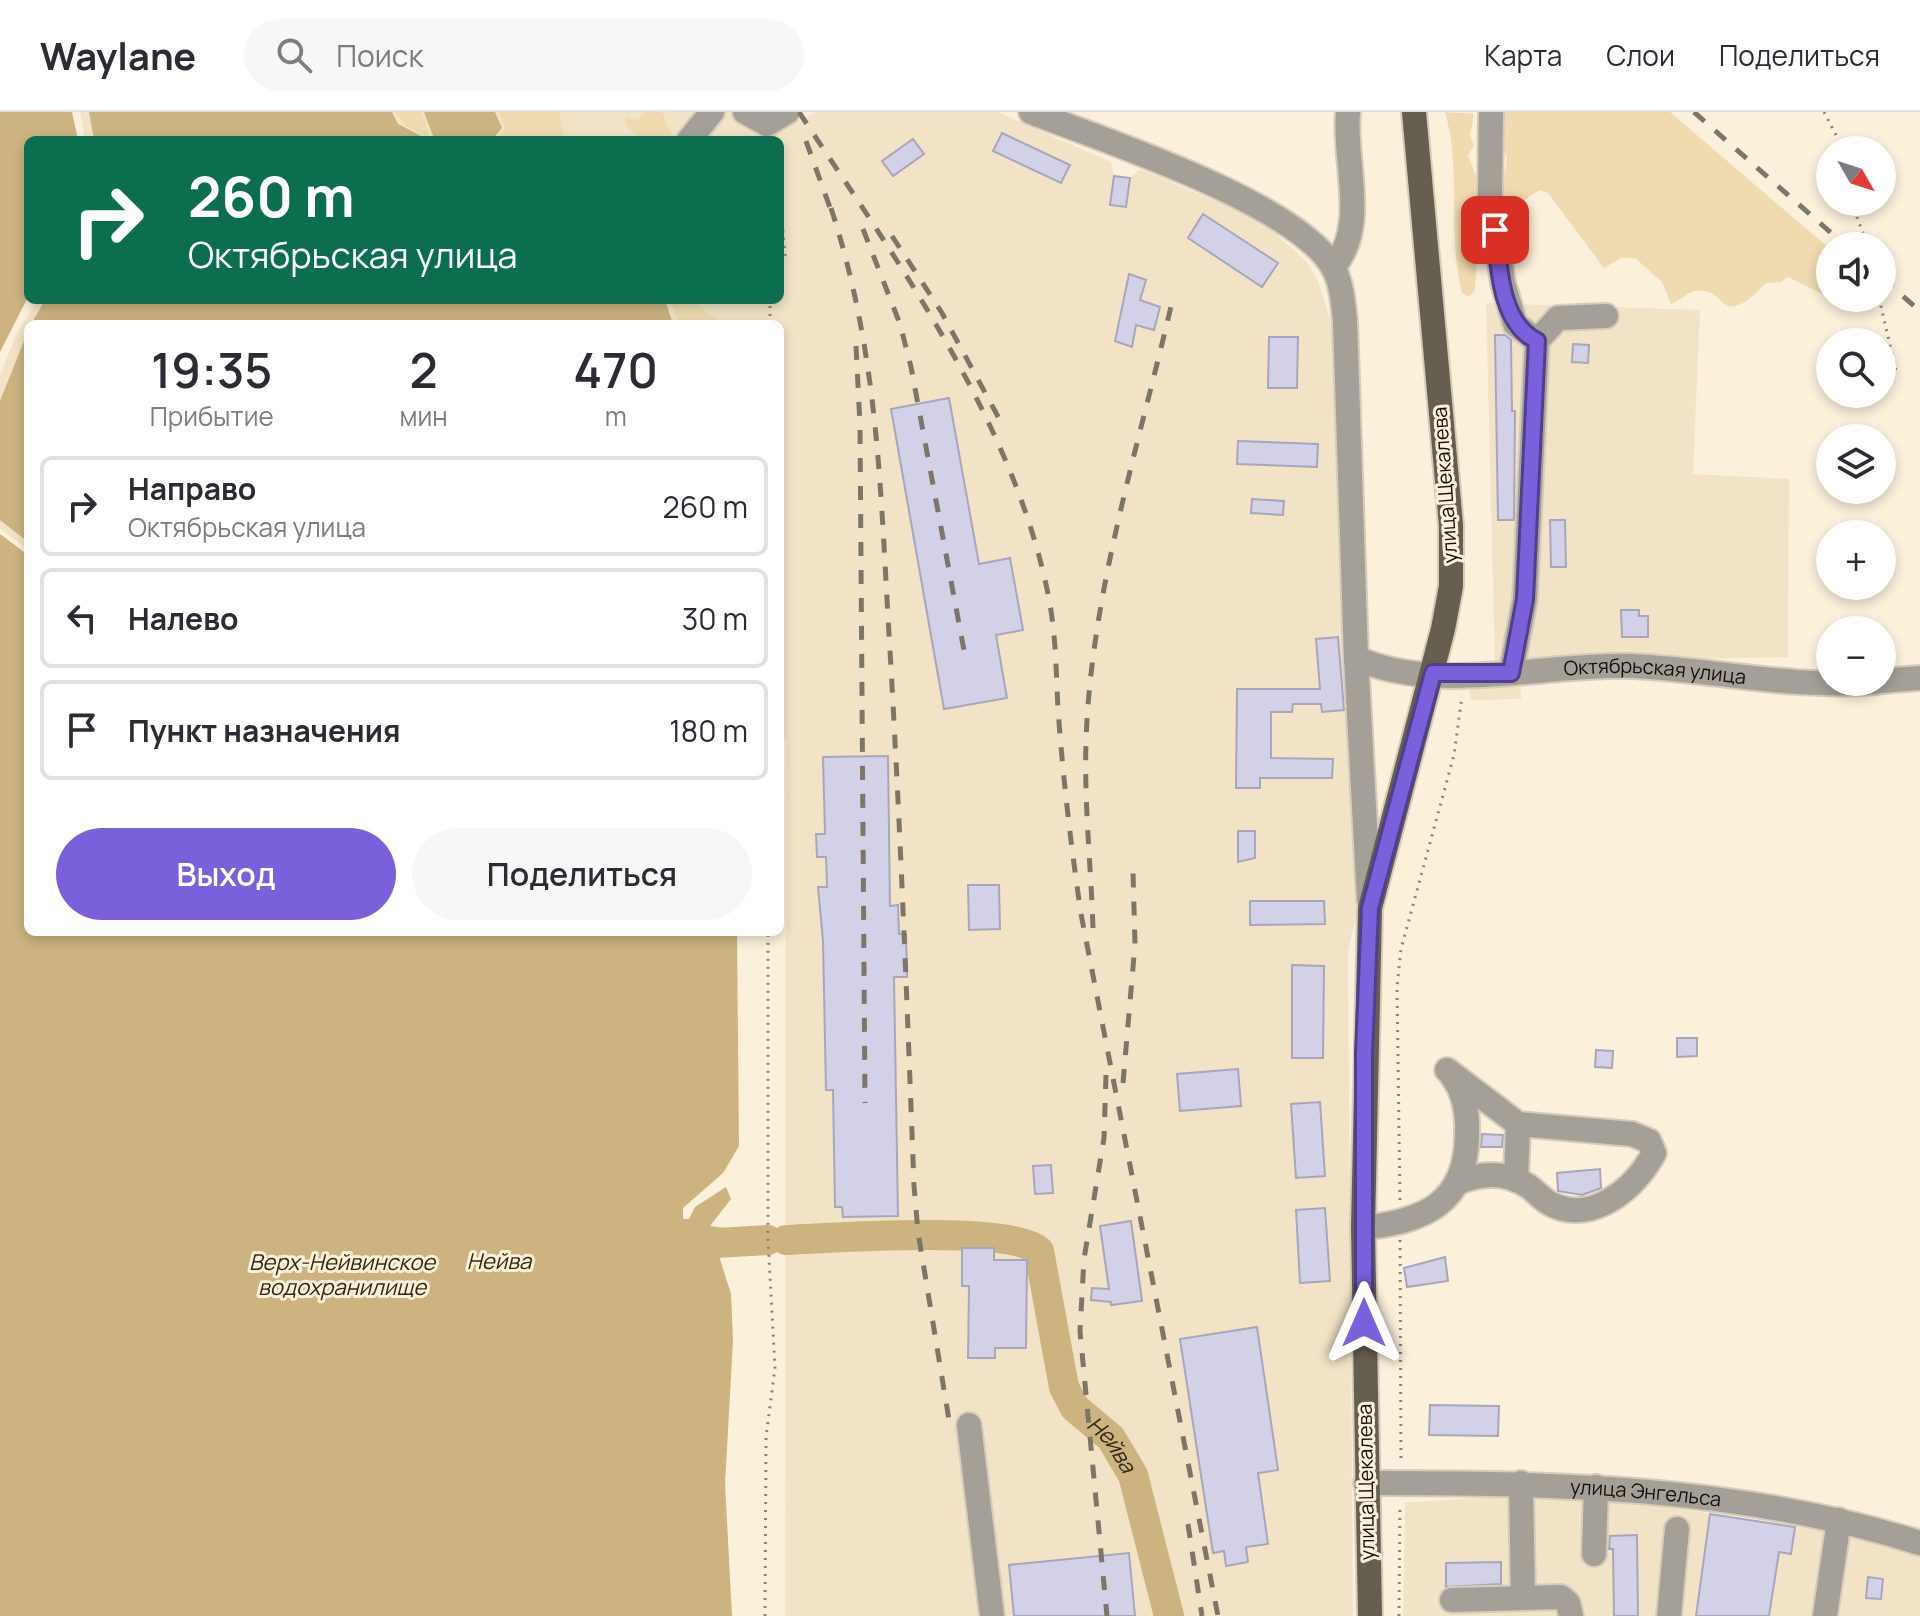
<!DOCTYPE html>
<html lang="ru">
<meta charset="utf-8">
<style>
body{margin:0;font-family:Manrope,sans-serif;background:#f7f7f7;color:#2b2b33;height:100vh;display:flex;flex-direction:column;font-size:30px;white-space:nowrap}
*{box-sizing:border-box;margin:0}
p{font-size:26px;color:#7c7c81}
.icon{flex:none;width:44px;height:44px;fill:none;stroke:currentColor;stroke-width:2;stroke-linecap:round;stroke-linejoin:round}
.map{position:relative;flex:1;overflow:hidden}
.sheet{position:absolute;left:24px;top:208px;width:760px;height:616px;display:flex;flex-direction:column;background:#fff;border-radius:12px;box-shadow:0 4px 12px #0003}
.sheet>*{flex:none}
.banner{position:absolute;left:24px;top:24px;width:760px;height:168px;border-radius:12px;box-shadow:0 4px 12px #0003;background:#0b6e4f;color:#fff;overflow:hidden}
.needle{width:52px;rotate:129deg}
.tools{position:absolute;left:1816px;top:24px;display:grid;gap:16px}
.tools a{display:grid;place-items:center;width:80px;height:80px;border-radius:50%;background:#fff;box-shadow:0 4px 12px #0003;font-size:40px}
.pin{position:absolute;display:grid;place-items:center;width:68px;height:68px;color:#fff;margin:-34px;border-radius:16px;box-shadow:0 4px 12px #0006}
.me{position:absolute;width:88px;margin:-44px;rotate:0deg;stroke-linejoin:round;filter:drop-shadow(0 0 6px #0008)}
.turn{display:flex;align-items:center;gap:28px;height:168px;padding:0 32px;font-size:36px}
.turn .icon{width:104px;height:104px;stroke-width:2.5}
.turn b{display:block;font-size:56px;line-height:68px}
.eta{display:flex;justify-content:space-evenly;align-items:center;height:136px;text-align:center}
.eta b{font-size:48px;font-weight:600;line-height:56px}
.button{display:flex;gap:16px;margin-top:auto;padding:16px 32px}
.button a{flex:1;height:92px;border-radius:48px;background:#7b60db;color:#fff;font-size:32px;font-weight:600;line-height:92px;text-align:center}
.button a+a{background:#f7f7f7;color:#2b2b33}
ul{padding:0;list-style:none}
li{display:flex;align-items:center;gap:24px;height:100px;margin:0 16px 12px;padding:0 16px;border:4px solid #e1e1e2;border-radius:12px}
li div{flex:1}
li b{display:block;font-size:30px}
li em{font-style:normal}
header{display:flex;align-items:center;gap:48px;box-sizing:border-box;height:112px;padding:0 40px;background:#fff;border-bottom:2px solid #e1e1e2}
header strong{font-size:38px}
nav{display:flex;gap:44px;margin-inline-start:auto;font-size:28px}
.search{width:560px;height:72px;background:#f7f7f7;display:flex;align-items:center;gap:20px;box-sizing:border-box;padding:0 28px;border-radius:44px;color:#7c7c81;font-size:30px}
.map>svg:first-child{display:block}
.built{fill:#f2e3c6}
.green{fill:#f0daaf}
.water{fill:#ccb37f}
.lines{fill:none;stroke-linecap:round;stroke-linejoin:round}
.river{stroke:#ccb37f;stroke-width:30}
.building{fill:#d3d1e8;stroke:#a7a6bb;stroke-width:2}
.minor-casing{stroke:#d6ccb9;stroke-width:28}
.major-casing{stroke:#d6ccb9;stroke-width:28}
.path{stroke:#8b8375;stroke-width:3;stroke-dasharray:2 6;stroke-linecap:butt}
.minor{stroke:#a5a097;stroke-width:24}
.major{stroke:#665e4e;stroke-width:24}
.rail{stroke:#7d7668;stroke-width:5;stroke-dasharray:14 14;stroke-linecap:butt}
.route-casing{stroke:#503e8e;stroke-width:20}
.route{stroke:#7b60db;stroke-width:14}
.labels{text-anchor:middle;stroke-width:6;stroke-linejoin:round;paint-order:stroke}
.street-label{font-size:20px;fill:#15110a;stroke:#fbf0da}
.water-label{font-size:22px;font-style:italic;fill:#342910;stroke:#fbf0da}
</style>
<header>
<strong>Waylane</strong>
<div class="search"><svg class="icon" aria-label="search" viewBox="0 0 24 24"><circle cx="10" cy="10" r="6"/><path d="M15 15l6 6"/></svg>Поиск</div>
<nav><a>Карта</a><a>Слои</a><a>Поделиться</a></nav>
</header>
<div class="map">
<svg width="1920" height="1504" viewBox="0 0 1920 1504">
<rect width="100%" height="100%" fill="#fbf0da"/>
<!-- built -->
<path class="built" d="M80,0h697l8,15 31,-15h181l114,50 3,14 16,2 10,-9 106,45 25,15 36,33 11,19 14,45 28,571 -12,55 5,664h-568l1,-878 -6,-2v-412h-752v226l-28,-22v-152l15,-39 22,-37h743v-160h-695z
M1486,191l214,7 -7,164 96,5 -1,178 -268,5 1,37 -51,1 -1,-35 26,-1z
M1532,1382l81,5 248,38 59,17v62h-517l2,-113z"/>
<!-- green -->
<path class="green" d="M395,0h27l7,22 -3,2 -20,-10z
M499,0h60l6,28h-68l8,-13z
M644,0h18l12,28h-34l-15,-16 1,-7 11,3z
M1445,0l29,2 -4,21 4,11 -6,9 8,21 3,41 -4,73 -6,7 -7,-4c-15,-58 0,-123 -17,-181z
M1498,0h172l160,137v49h30l-2,5 -9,4 -61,-30 -7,5 -15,1c-49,51 -37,2 -72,8 -7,2 -15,10 -23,13l-9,-22 -27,-24h-14l-17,10 -56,-75 -8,-3 -36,23 -3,-14 6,-41 -8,-18z
M669,188h26l13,14 20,10h-36l-14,-4z"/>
<!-- water -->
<path class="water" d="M0,0h72l6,28h-50v157l-28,55z
M89,0h303l6,12 31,16h-335z
M424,0h71l7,16 -10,12h-50l-9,-4z
M45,188h620l8,24h-642z
M28,219v211l-28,-22v-119z
M0,422l28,21v377h709l2,214 -16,27 -40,35v11h6l6,-12 31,-20 5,12 -21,27 31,5 -1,23 -21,2 12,38 2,46 -8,144 7,132h-732z"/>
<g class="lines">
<!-- river -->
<g class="river">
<path id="s1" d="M786,1128c46,-2 224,-15 253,11l25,136 11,21 36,30 22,37 36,141"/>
<path d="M699,1132l69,-4"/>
</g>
</g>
<!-- building -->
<path class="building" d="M1002,21l68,32 -9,18 -68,-32z
M913,27l11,15 -31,22 -11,-15z
M1114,64l16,2 -4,29 -16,-2z
M1203,102l75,49 -16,24 -74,-49z
M1129,162l17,6 -6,20 20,7 -6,23 -18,-5 -4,22 -17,-6z
M1495,223h10l6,5 1,71h3l-1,109h-16z
M1269,225h29l-1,51h-29z
M1573,232l16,1 -1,18 -16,-1z
M949,286l30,166 31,-6 13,72 -27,5 11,63 -63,11 -53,-300z
M1238,329l80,3 -1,23 -80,-3z
M1252,387l32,2 -1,14 -32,-2z
M1550,408h15l1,47h-15z
M1621,498h18v6h9v21h-26z
M1338,525l6,73 -22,2 -1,-8h-28l-1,8h-21v46l62,1 -1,19h-72v10h-24l1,-99h83l-4,-50z
M888,644l2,150 8,-1 1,29h7l1,43h-13l4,239 -55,1 -1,-10h-7l-2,-117h-7l-3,-149 -5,-54h9l-1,-30h-9l-1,-23h9l-2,-77z
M1238,719h17v27l-17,4z
M968,773h31l1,44 -31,1z
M1250,789h74l1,23 -75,1z
M1292,853l32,1 -1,92h-31z
M1677,926h20v18l-20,1z
M1596,938l17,1 -1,17 -17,-1z
M1238,957l3,37 -61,5 -3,-37z
M1320,990l5,74 -29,2 -5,-74z
M1482,1022l21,1 -1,12h-21z
M1051,1053l2,28 -18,1 -2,-28z
M1600,1057l1,19 -19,7 -24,-4 -1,-18z
M1325,1096l5,73 -30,2 -4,-73z
M1131,1109l11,80 -31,4v-3l-20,-2 1,-12 17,1 -9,-63z
M962,1136h32v12h33l-1,88h-31v10h-27l1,-72h-7z
M1445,1145l3,24 -41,6 -3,-19z
M1257,1215l21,143 -20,3 10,71 -22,3 2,15 -22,4 -2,-15 -11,2 -33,-214z
M1430,1293l69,1 -1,30 -69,-1z
M1710,1402l85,13 -4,27 -12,-2 -10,64h-73z
M1637,1423l1,81h-24l-1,-67h-4l1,-13z
M1129,1441l6,63h-121l-5,-51z
M1501,1450v22l-55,3v-24z
M1868,1465l15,2 -2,20 -15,-1z"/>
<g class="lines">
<!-- minor casing -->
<g class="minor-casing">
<g id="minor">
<path d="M745,0l22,12 20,-12"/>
<path id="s2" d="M1031,0c72,28 265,91 302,155 9,17 10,35 12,54l11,337c82,37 189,5 277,8 81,4 162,23 243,16"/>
<path d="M1491,0l-1,83 13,88 12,41 22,17"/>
<path d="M689,28l23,-28"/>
<path d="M1333,155c36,-40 10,-106 15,-155"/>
<path d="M1356,546l13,241"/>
<path d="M1511,561l14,-74 12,-258 21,-23 48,-2"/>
<path d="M1882,569l38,-3"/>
<path d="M1447,958l71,54 114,10 17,7 5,12c-18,34 -60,71 -101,52 -10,-4 -16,-13 -25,-19 -23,-15 -48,-13 -71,-3"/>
<path d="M1516,1068l2,-56"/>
<path d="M1363,1116c61,-7 103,-24 104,-92 1,-21 -2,-43 -15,-60"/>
<path d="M969,1313l23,191"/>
<path id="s3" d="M1366,1371c185,0 375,3 554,60"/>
<path d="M1521,1371l2,114"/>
<path d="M1594,1442l2,-67"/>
<path d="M1452,1488l109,-3 7,6 3,13"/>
<path d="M1669,1504l8,-87"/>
<path d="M1825,1504l14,-96"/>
</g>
</g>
<!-- major casing -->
<g class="major-casing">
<path id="major" d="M1370,1504l-7,-388 7,-320 73,-279 8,-43v-61l-37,-413"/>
</g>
<!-- path -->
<path class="path" d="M1824,0l20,38
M780,86l5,57 -5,9
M1851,90l17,44
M1879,186l17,73
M770,212v-24
M1400,1088l-3,-213 4,-38 53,-194 8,-59
M1400,1128l1,224
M765,1504l1,-179 9,-69 -7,-128v-308
M1399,1504l1,-112"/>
<!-- minor -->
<use href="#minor" class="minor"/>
<!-- major -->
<use href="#major" class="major"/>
<!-- rail -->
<path class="rail" d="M799,0c96,146 214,308 249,482 8,38 8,77 10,115 5,69 13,137 23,205l137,702
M1694,0l152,134
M806,29l27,75
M831,96c47,145 49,275 58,426 11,183 18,367 25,552l4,46 32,194
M863,117l37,95 11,43 55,294
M892,124l50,77 60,111
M1882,166l38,33
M856,234l4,79 5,678
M1093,816c-2,-62 -9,-125 -7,-187 5,-148 53,-296 86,-439
M1106,963l-2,63 -20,121 -4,72 27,285
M1123,971l12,-139 -2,-72
M1188,1412l14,92"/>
</g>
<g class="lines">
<!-- route casing -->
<g class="route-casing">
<path id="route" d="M1364,1211v-270l6,-145 63,-235h78l14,-74 12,-258c-37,-18 -38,-74 -42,-111"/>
</g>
<!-- route -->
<use href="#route" class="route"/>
</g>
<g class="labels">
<!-- street labels -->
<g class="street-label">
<text transform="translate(1445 373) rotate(-94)" y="7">улица Щекалева</text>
<text dy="7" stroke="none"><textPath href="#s2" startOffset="1038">Октябрьская улица</textPath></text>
<text transform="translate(1366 1370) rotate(-91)" y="7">улица Щекалева</text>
<text dy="7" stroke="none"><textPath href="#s3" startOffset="280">улица Энгельса</textPath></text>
</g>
<!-- water labels -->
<g class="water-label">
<text x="499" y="1157">Нейва</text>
<text x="342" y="1158">Верх-Нейвинское<tspan x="342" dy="25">водохранилище</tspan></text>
<text dy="8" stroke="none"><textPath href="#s1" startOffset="470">Нейва</textPath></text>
</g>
</g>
</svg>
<div class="tools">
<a><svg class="needle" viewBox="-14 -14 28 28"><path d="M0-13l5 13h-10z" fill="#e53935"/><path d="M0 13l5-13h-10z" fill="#7c7c81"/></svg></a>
<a><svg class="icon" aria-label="sound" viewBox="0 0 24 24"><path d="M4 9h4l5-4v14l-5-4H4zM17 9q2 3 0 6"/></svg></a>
<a><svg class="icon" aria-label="search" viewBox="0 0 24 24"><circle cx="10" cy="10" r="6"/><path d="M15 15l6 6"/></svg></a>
<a><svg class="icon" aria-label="layers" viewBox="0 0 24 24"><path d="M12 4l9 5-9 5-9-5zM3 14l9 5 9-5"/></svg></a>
<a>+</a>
<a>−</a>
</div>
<div class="pin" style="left:1495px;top:118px;background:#d93025"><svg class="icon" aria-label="arrive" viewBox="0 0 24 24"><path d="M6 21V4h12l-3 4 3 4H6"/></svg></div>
<svg class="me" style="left:1364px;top:1211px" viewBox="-20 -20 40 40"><path d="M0-17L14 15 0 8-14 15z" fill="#7b60db" stroke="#fff" stroke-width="4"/></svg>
<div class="banner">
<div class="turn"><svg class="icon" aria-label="right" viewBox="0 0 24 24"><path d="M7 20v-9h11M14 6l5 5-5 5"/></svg><div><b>260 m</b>Октябрьская улица</div></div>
</div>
<section class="sheet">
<div class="eta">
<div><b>19:35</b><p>Прибытие</p></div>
<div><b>2</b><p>мин</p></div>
<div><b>470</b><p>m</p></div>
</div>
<ul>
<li><svg class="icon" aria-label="right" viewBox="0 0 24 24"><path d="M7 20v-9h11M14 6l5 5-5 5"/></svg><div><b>Направо</b><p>Октябрьская улица</p></div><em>260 m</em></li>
<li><svg class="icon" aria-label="left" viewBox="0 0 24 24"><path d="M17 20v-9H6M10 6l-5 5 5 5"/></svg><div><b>Налево</b></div><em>30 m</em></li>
<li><svg class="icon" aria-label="arrive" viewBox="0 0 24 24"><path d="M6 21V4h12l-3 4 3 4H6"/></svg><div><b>Пункт назначения</b></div><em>180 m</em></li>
</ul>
<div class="button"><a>Выход</a><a>Поделиться</a></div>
</section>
</div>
